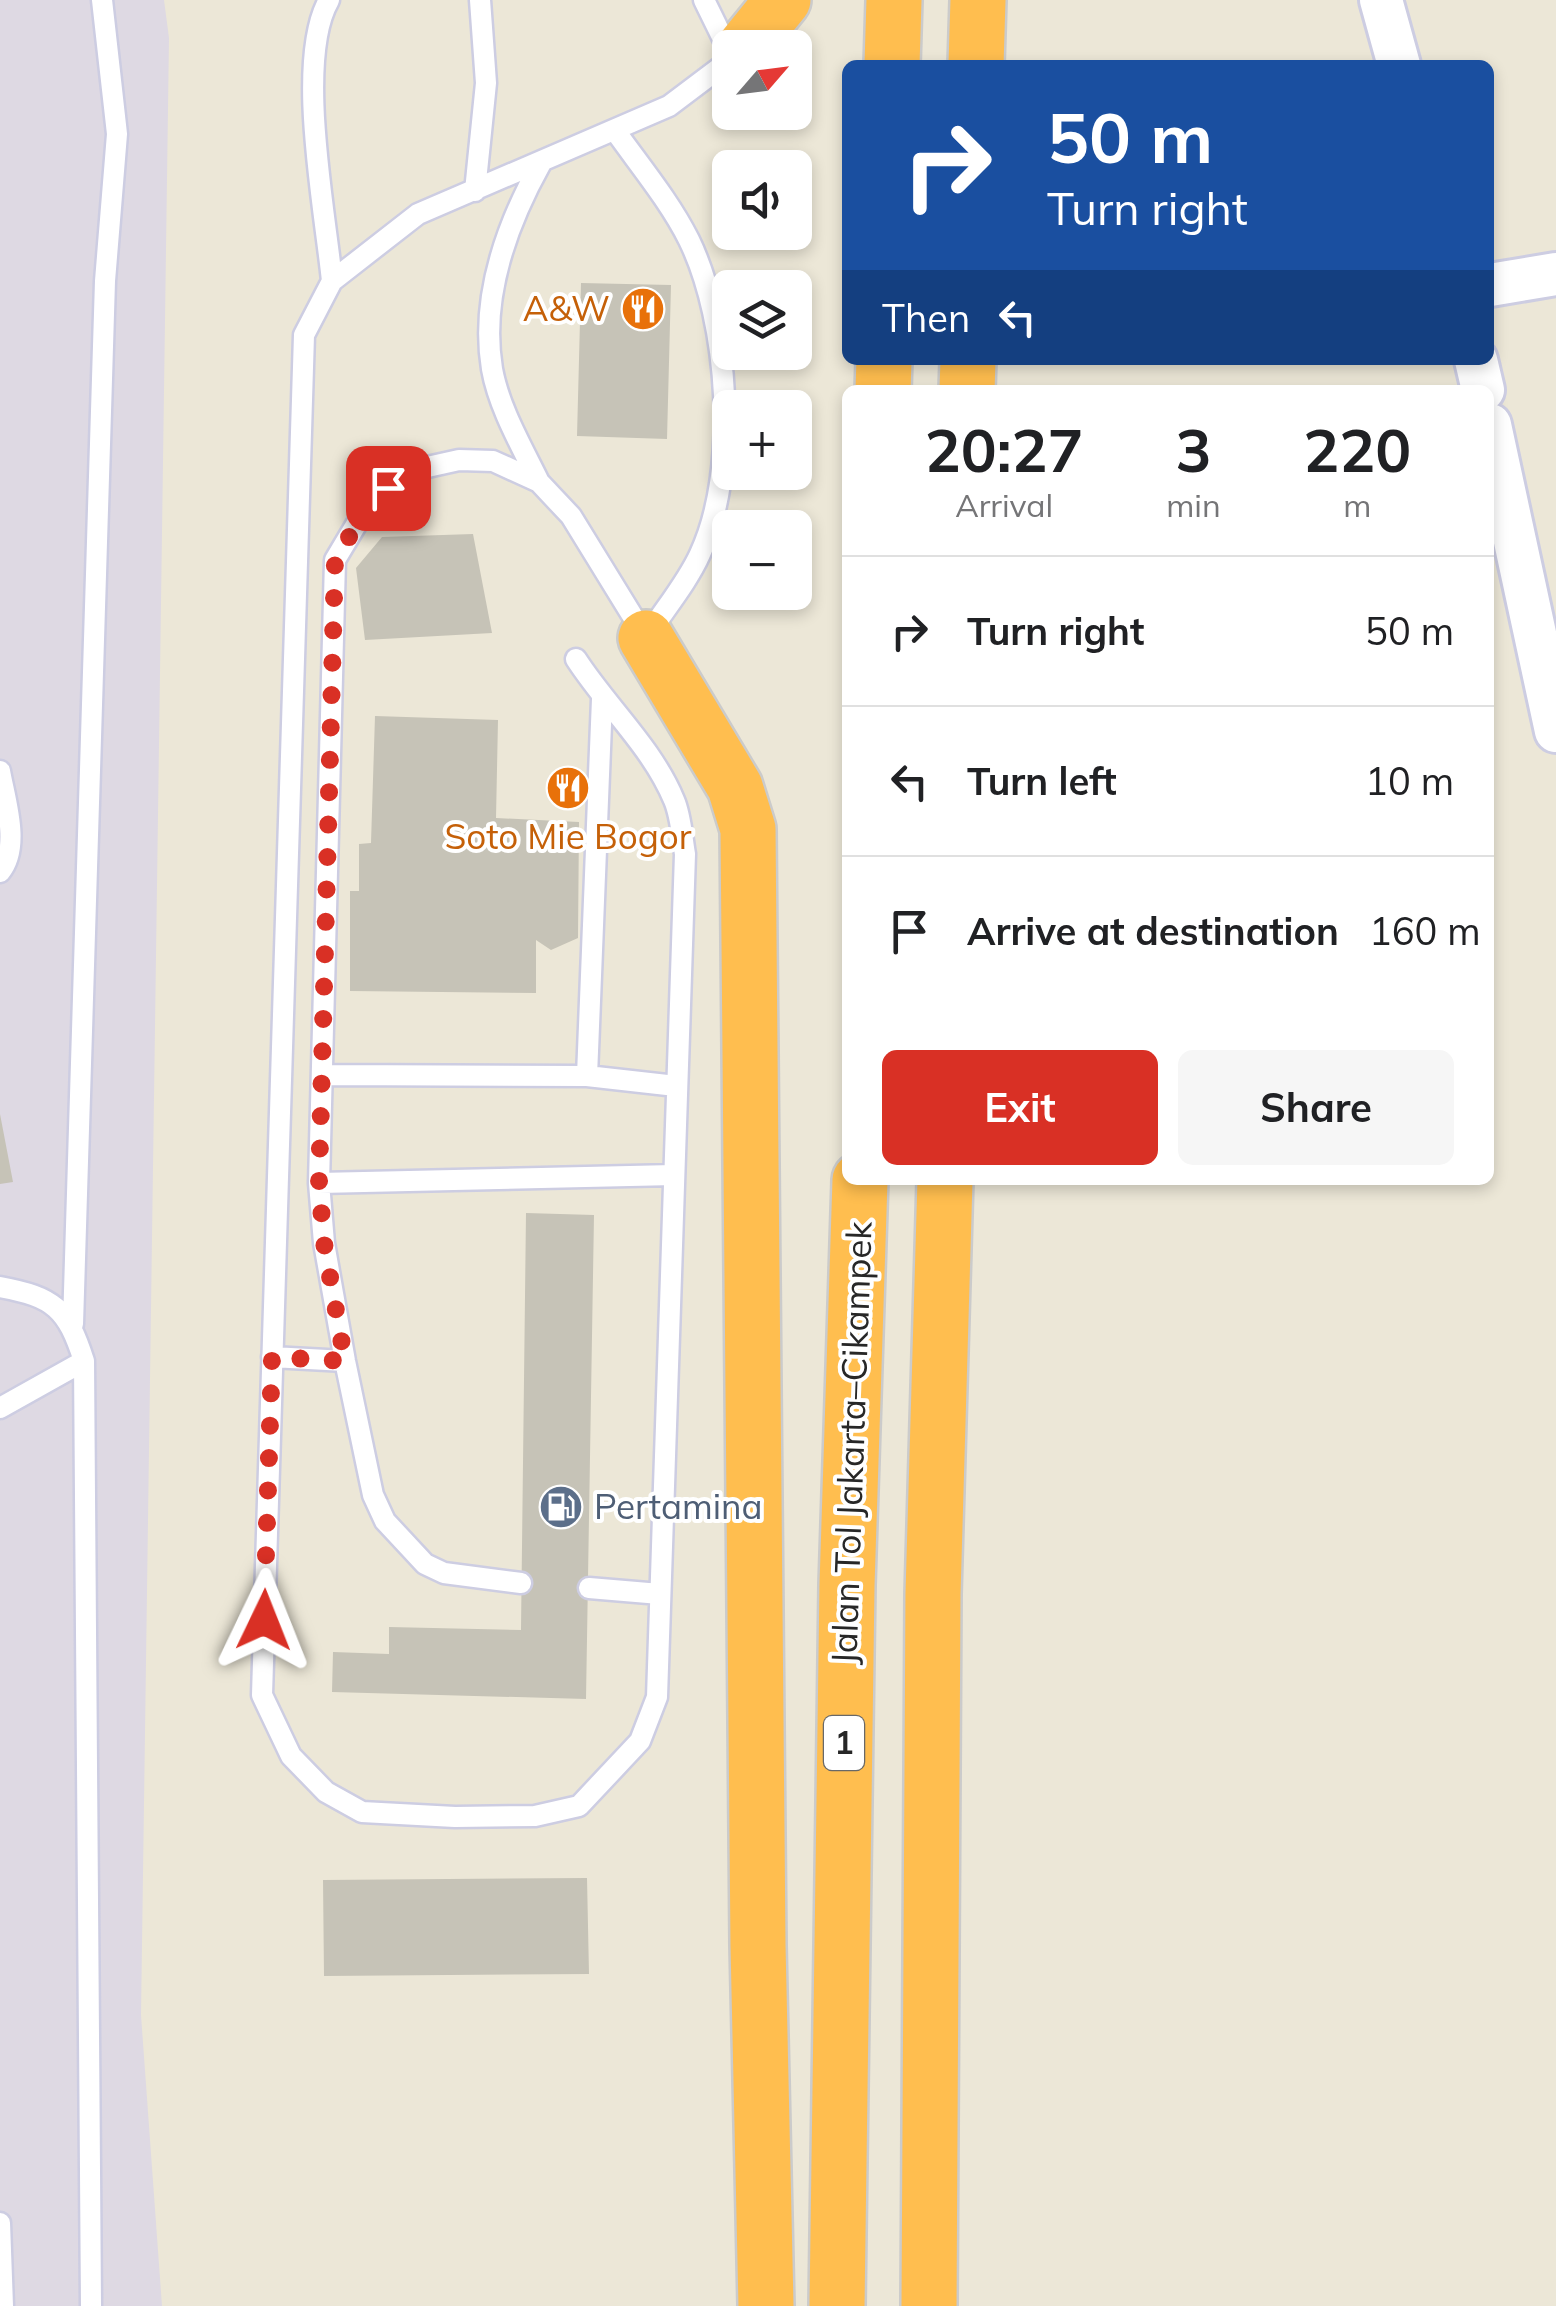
<!DOCTYPE html>
<meta charset="utf-8">
<style>
body{margin:0;font-family:Mulish,sans-serif;background:#f6f6f6;color:#202124;height:100vh;display:flex;flex-direction:column;font-size:38px;white-space:nowrap}
*{box-sizing:border-box;margin:0}
p{font-size:32px;color:#757577}
.icon{flex:none;width:55px;height:55px;fill:none;stroke:currentColor;stroke-width:2;stroke-linecap:round;stroke-linejoin:round}
.map{position:relative;flex:1;overflow:hidden}
.panel{position:absolute;left:842px;top:385px;width:652px;height:800px;display:flex;flex-direction:column;background:#fff;border-radius:15px;box-shadow:0 5px 15px #0003}
.panel>*{flex:none}
.guide{position:absolute;left:842px;top:60px;width:652px;height:305px;border-radius:15px;box-shadow:0 5px 15px #0003;background:#1a4fa0;color:#fff;overflow:hidden}
.needle{width:65px;rotate:62deg}
.tools{position:absolute;left:712px;top:30px;display:grid;gap:20px}
.tools a{display:grid;place-items:center;width:100px;height:100px;border-radius:15px;background:#fff;box-shadow:0 5px 15px #0003;font-size:50px}
.pin{position:absolute;display:grid;place-items:center;width:85px;height:85px;color:#fff;margin:-42px;border-radius:20px;box-shadow:0 5px 15px #0006}
.me{position:absolute;width:110px;margin:-55px;rotate:2deg;stroke-linejoin:round;filter:drop-shadow(0 0 8px #0008)}
.turn{display:flex;align-items:center;gap:35px;height:210px;padding:0 40px;font-size:45px}
.turn .icon{width:130px;height:130px;stroke-width:2.5}
.turn b{display:block;font-size:70px;line-height:85px}
.then{display:flex;align-items:center;height:95px;padding:0 40px;background:#0003;gap:20px;font-size:38px}
.eta{display:flex;justify-content:space-evenly;align-items:center;height:170px;text-align:center}
.eta b{font-size:60px;font-weight:700;line-height:70px}
.primary-button{display:flex;gap:20px;margin-top:auto;padding:20px 40px}
.primary-button a{flex:1;height:115px;border-radius:15px;background:#d93025;color:#fff;font-size:40px;font-weight:700;line-height:115px;text-align:center}
.primary-button a+a{background:#f6f6f6;color:#202124}
ul{padding:0;list-style:none}
li{display:flex;align-items:center;gap:30px;height:150px;padding:0 40px;border-top:2px solid #e0e0e0}
li div{flex:1}
li b{display:block;font-size:38px}
li em{font-style:normal}
.map>svg:first-child{display:block}
.industrial{fill:#ded9e3}
.building{fill:#c6c3b7}
.lines{fill:none;stroke-linecap:round;stroke-linejoin:round}
.lane-casing{stroke:#cdcde2;stroke-width:25}
.street-casing{stroke:#cdcde2;stroke-width:48}
.highway-casing{stroke:#cbcbcb;stroke-width:60}
.lane{stroke:#fff;stroke-width:20}
.street{stroke:#fff;stroke-width:42}
.highway{stroke:#ffbe4f;stroke-width:55}
.route{stroke:#d93025;stroke-width:18;stroke-dasharray:0 32.4}
.labels{text-anchor:middle;stroke-width:8;stroke-linejoin:round;paint-order:stroke}
.shield{fill:#fff;stroke:#686868;stroke-width:2.5}
.shield-label{font-size:32px;font-weight:bold;fill:#272727}
.food-label{font-size:35px;fill:#c56008;stroke:#fff;text-anchor:end}
.street-label{font-size:35px;fill:#272727;stroke:#fff}
.service-label{font-size:35px;fill:#4e5e75;stroke:#fff;text-anchor:start}
</style>
<div class="map">
<svg width="1556" height="2306" viewBox="0 0 1556 2306">
<rect width="100%" height="100%" fill="#ece7d7"/>
<!-- industrial -->
<path class="industrial" d="M0,0h164l5,38 -28,1977 21,291h-162z"/>
<!-- building -->
<path class="building" d="M581,283l90,2 -4,154 -90,-3z
M473,534l19,99 -127,7 -9,-72 26,-31z
M375,716l123,4 -2,98 83,4 -1,116 -27,12 -15,-10v53l-186,-2v-100h9v-47l12,-1z
M0,1114l13,68 -13,2z
M526,1213l68,2 -8,484 -254,-7 1,-40 56,2v-27l132,3z
M587,1878l2,96 -265,2 -1,-96z"/>
<g class="lines">
<!-- lane casing -->
<g class="lane-casing">
<path id="lane" d="M329,0c-34,59 -4,210 3,281
M704,0l26,53
M475,191l11,-108 -6,-83
M539,482c-17,-35 -40,-74 -47,-113 -12,-72 15,-145 49,-206
M576,659c31,48 76,88 98,141 7,16 8,37 11,54l-28,843 -17,44 -61,65 -44,10 -80,1 -93,-5 -36,-20 -35,-36 -29,-61 42,-1360 28,-54 86,-67 251,-108 61,-46
M0,771c5,29 21,76 0,101
M324,1075l263,1 89,10
M587,1076l15,-377
M319,1183l355,-8
M0,1287c54,10 67,21 84,74l7,945
M73,1324l32,-1043 12,-147 -15,-134
M272,1357l73,4
M0,1408l84,-47
M521,1583l-77,-10 -19,-9 -40,-43 -12,-26 -28,-134 -21,-118 -5,-60 16,-623 34,-57 36,-31 54,-12 34,1 46,21 32,34 75,122c17,-27 41,-55 54,-84 39,-83 29,-232 -11,-314 -19,-38 -48,-73 -73,-108
M589,1588l71,6
M0,2223l3,83"/>
</g>
<!-- street casing -->
<g class="street-casing">
<path id="street" d="M1381,0l18,65
M1490,285l66,-11
M1476,360l7,30
M1490,425l66,306"/>
</g>
<!-- highway casing -->
<g class="highway-casing">
<path id="highway" d="M744,48l39,-48
M892,65l2,-65
M976,65l2,-65
M883,390l1,-30
M967,390l1,-30
M646,638l89,149 13,42 10,1116 8,361
M837,2306l10,-721 13,-405
M929,2306l4,-712 12,-414"/>
</g>
<!-- lane -->
<use href="#lane" class="lane"/>
<!-- street -->
<use href="#street" class="street"/>
<!-- highway -->
<use href="#highway" class="highway"/>
</g>
<g class="lines">
<!-- route -->
<path class="route" d="M264,1620l8,-263 73,4 -21,-118 -5,-60 16,-623 35,-57 18,-15"/>
</g>
<!-- icons -->
<defs>
<g id="restaurant-disc" transform="scale(2.25)"><circle r="9.5" fill="#e8710a" stroke="#fff"/><path d="M-5-6h1v4h1v-4h1v4h1v-4h1v5L-1.5 .5V6h-2V.5L-5-1ZM5-6V6H3V1.5H1.5Q1.5-4 5-6Z" fill="#fff"/></g>
<g id="fuel-disc" transform="scale(2.25)"><circle r="9.5" fill="#5c6f8a" stroke="#fff"/><path d="M-5.5-6h7V0h2V4h1.3V-2.5L3-4.5l.8-.8L6-3V5H2.5V1h-1V6h-7ZM-4.2-4.7v3.2H.2V-4.7Z" fill="#fff"/></g>
</defs>
<g fill-rule="evenodd">
<use href="#restaurant-disc" x="643" y="309"/>
<use href="#restaurant-disc" x="568" y="788"/>
<use href="#fuel-disc" x="561" y="1507"/>
</g>
<g class="labels">
<!-- shield labels -->
<rect class="shield" x="824" y="1716" width="40" height="54" rx="8"/>
<g class="shield-label">
<text x="844" y="1754">1</text>
</g>
<!-- food labels -->
<g class="food-label">
<text x="610" y="321">A&amp;W</text>
<text x="568" y="849" text-anchor="middle">Soto Mie Bogor</text>
</g>
<!-- street labels -->
<g class="street-label">
<text transform="translate(852 1443) rotate(-88)" y="12">Jalan Tol Jakarta–Cikampek</text>
</g>
<!-- service labels -->
<g class="service-label">
<text x="594" y="1519">Pertamina</text>
</g>
</g>
</svg>
<div class="tools">
<a><svg class="needle" viewBox="-14 -14 28 28"><path d="M0-13l5 13h-10z" fill="#e53935"/><path d="M0 13l5-13h-10z" fill="#757577"/></svg></a>
<a><svg class="icon" aria-label="sound" viewBox="0 0 24 24"><path d="M4 9h4l5-4v14l-5-4H4zM17 9q2 3 0 6"/></svg></a>
<a><svg class="icon" aria-label="layers" viewBox="0 0 24 24"><path d="M12 4l9 5-9 5-9-5zM3 14l9 5 9-5"/></svg></a>
<a>+</a>
<a>−</a>
</div>
<div class="pin" style="left:388px;top:488px;background:#d93025"><svg class="icon" aria-label="arrive" viewBox="0 0 24 24"><path d="M6 21V4h12l-3 4 3 4H6"/></svg></div>
<svg class="me" style="left:264px;top:1620px" viewBox="-20 -20 40 40"><path d="M0-17L14 15 0 8-14 15z" fill="#d93025" stroke="#fff" stroke-width="4"/></svg>
<div class="guide">
<div class="turn"><svg class="icon" aria-label="right" viewBox="0 0 24 24"><path d="M7 20v-9h11M14 6l5 5-5 5"/></svg><div><b>50 m</b>Turn right</div></div>
<div class="then">Then<svg class="icon" aria-label="left" viewBox="0 0 24 24"><path d="M17 20v-9H6M10 6l-5 5 5 5"/></svg></div>
</div>
<section class="panel">
<div class="eta">
<div><b>20:27</b><p>Arrival</p></div>
<div><b>3</b><p>min</p></div>
<div><b>220</b><p>m</p></div>
</div>
<ul>
<li><svg class="icon" aria-label="right" viewBox="0 0 24 24"><path d="M7 20v-9h11M14 6l5 5-5 5"/></svg><div><b>Turn right</b></div><em>50 m</em></li>
<li><svg class="icon" aria-label="left" viewBox="0 0 24 24"><path d="M17 20v-9H6M10 6l-5 5 5 5"/></svg><div><b>Turn left</b></div><em>10 m</em></li>
<li><svg class="icon" aria-label="arrive" viewBox="0 0 24 24"><path d="M6 21V4h12l-3 4 3 4H6"/></svg><div><b>Arrive at destination</b></div><em>160 m</em></li>
</ul>
<div class="primary-button"><a>Exit</a><a>Share</a></div>
</section>
</div>
